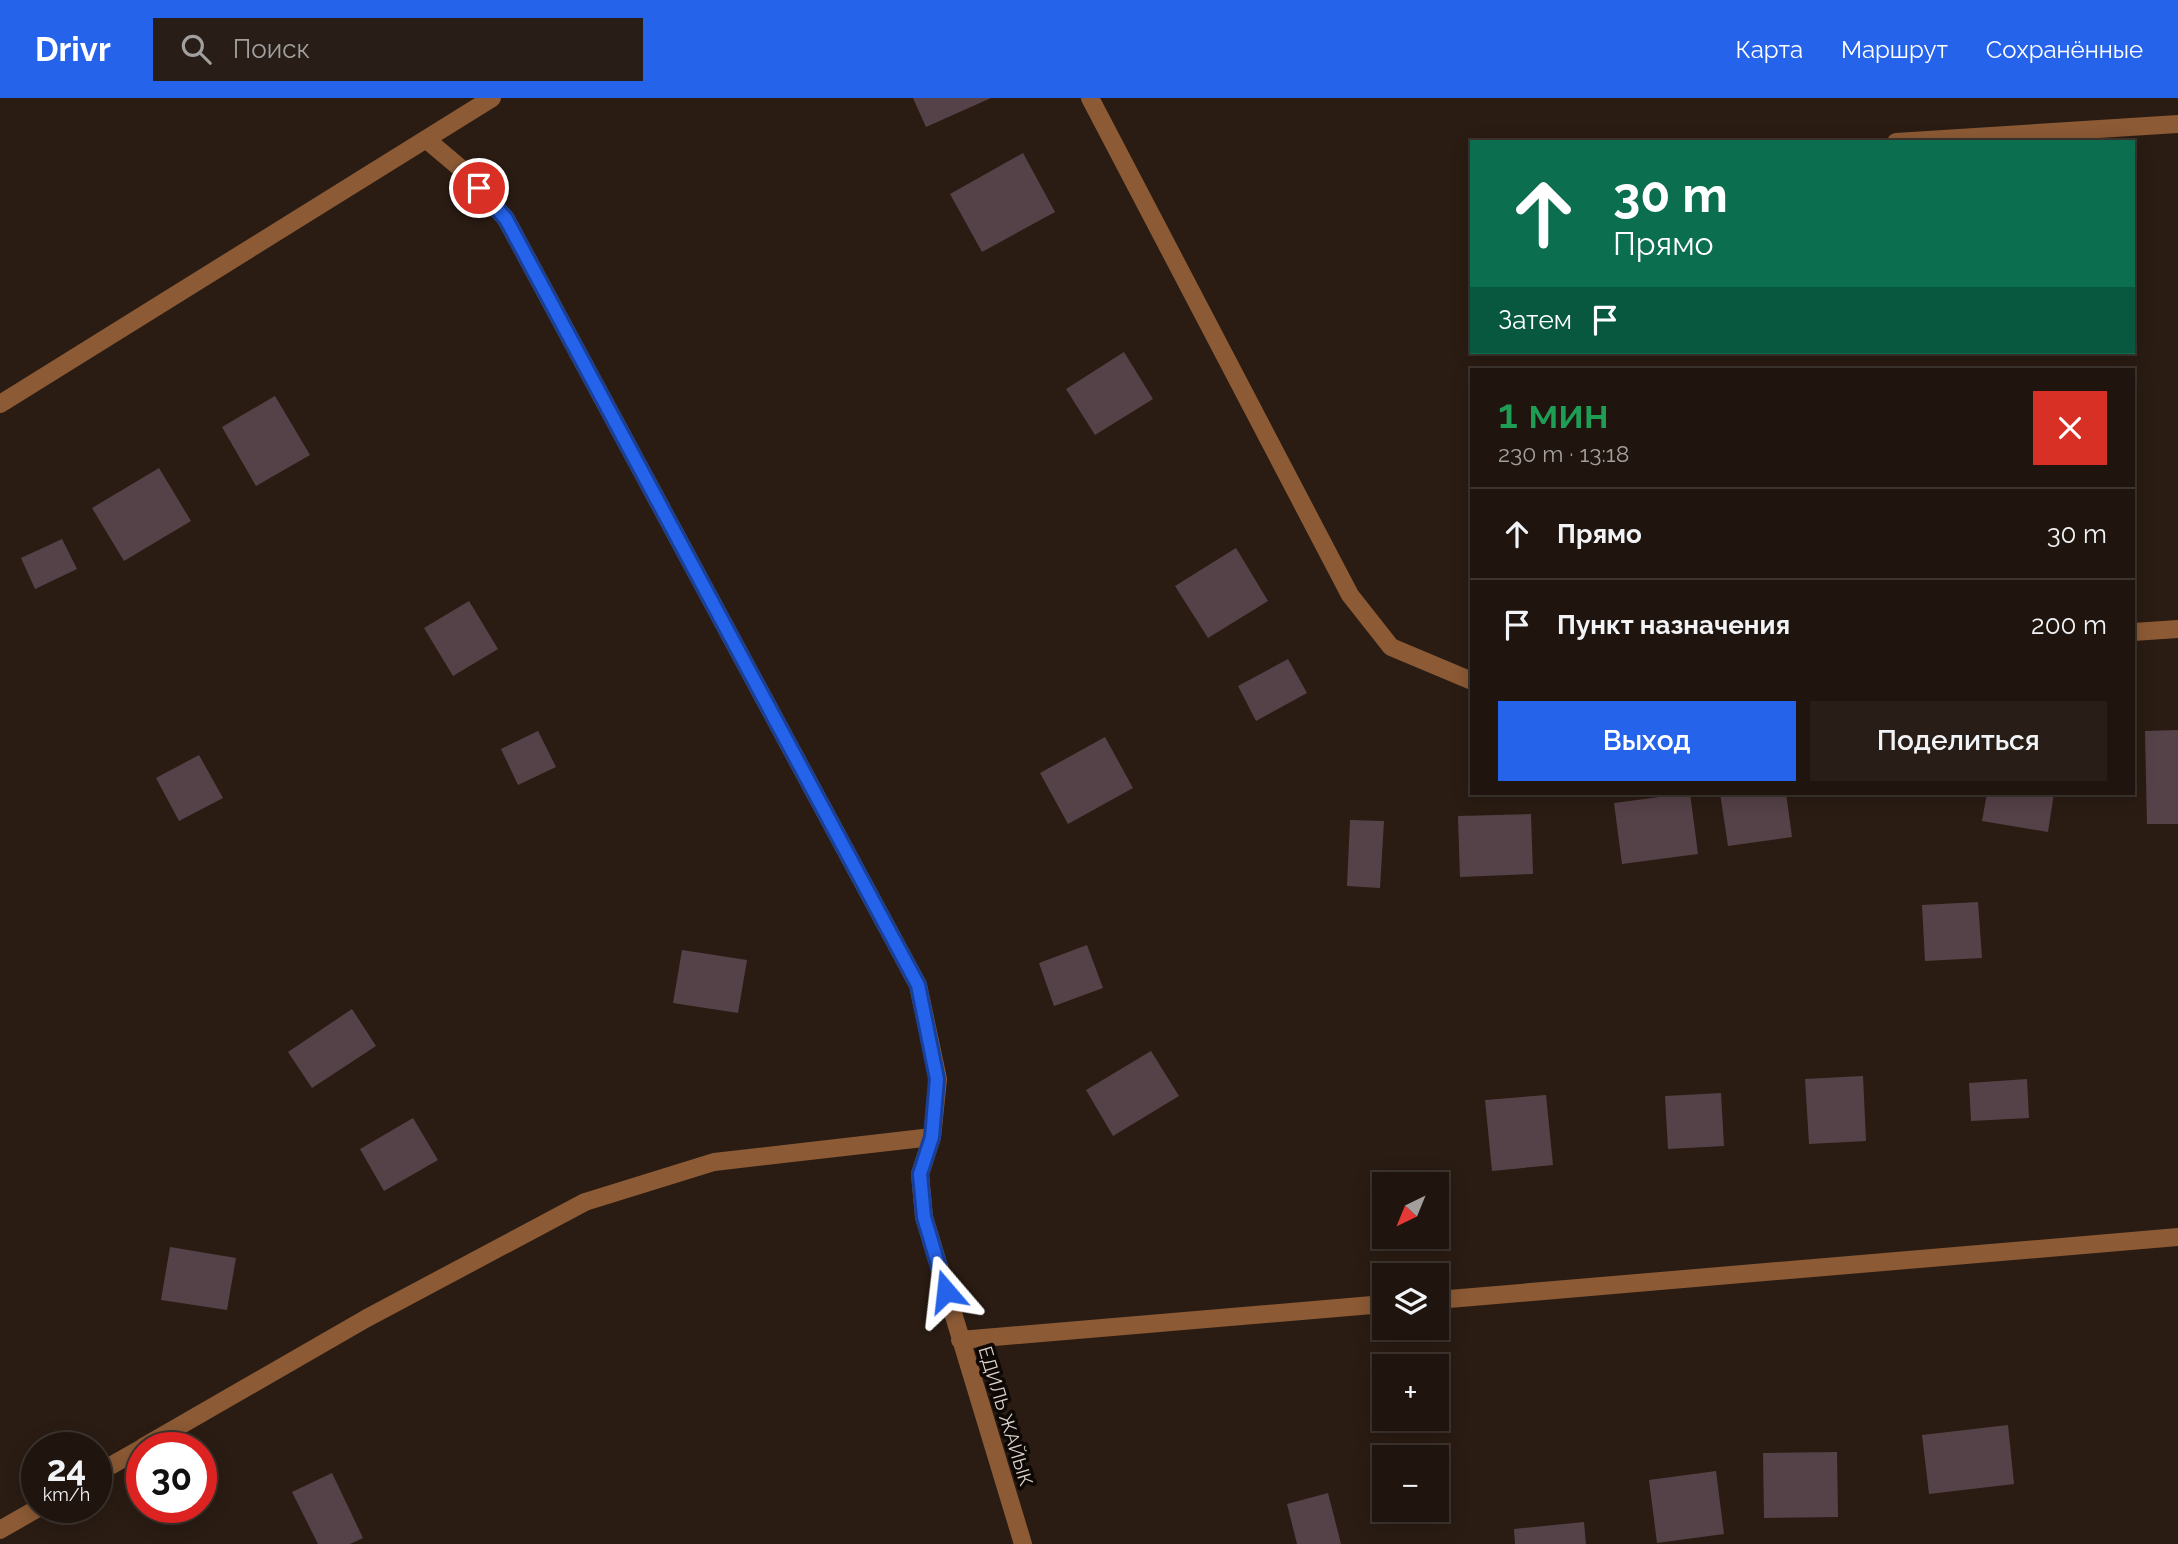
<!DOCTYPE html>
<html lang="ru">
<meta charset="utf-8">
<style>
body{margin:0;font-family:Raleway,sans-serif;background:#281e17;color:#f1f3f6;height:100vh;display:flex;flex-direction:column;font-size:26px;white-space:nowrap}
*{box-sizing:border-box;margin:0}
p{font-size:23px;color:#a29f9e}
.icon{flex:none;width:38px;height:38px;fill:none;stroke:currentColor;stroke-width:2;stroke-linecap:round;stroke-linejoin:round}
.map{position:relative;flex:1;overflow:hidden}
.side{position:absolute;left:1470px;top:270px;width:665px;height:427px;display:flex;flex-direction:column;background:#20150e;border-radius:0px;box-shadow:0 4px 18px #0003,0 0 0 2px #3d342e}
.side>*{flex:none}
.guide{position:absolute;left:1470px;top:42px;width:665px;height:214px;border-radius:0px;box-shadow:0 4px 18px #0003,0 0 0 2px #3d342e;background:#0b6e4f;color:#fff;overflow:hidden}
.needle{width:46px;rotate:223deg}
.controls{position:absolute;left:1372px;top:1074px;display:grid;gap:14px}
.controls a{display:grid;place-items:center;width:77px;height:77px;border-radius:0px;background:#20150e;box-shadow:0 4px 18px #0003,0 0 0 2px #3d342e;font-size:35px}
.speed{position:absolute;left:21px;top:1334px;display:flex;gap:14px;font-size:35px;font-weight:700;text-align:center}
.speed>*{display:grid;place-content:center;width:91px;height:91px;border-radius:50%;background:#20150e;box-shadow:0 4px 18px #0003,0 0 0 2px #3d342e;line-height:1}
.speed small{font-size:18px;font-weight:400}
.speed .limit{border:10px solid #d22;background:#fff;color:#111}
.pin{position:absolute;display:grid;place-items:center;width:60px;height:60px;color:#fff;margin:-30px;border:4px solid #fff;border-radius:50%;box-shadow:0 2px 7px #0007}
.me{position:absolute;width:77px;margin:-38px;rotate:343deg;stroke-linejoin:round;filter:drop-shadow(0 0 5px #0008)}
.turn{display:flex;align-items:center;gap:24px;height:147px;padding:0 28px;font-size:32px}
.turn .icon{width:91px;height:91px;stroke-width:2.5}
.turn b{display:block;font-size:49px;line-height:60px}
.then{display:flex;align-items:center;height:66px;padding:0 28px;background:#0003;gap:14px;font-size:26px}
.round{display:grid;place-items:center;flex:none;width:74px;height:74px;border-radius:0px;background:#281e17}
.overview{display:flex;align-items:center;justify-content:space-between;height:119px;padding:0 28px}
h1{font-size:42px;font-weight:600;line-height:52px;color:#1e9e55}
.action{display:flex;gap:14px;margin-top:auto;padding:14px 28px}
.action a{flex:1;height:80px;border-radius:0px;background:#2563eb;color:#fff;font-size:28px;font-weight:600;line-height:80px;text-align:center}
.action a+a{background:#281e17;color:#f1f3f6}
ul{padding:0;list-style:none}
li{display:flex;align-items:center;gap:21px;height:91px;padding:0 28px;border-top:2px solid #3d342e}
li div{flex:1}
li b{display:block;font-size:26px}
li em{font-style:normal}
header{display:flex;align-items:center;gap:42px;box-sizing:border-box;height:98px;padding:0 35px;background:#2563eb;color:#fff}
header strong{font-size:33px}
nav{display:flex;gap:38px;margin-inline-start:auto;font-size:24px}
.search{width:490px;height:63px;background:#281e17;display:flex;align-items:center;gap:18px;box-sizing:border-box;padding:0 24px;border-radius:0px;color:#a29f9e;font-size:26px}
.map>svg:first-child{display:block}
.building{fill:#554248}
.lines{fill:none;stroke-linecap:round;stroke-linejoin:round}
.minor{stroke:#8c5a35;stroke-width:18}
.route-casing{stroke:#184099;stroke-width:18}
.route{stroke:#2563eb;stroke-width:12}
.labels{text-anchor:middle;stroke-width:7;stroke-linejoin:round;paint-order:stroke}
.street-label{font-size:19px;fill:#dcd2cc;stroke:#0e0805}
</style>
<header>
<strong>Drivr</strong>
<div class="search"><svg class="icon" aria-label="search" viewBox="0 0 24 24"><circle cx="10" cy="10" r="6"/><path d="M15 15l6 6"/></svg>Поиск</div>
<nav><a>Карта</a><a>Маршрут</a><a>Сохранённые</a></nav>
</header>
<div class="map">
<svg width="2178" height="1446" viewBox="0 0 2178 1446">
<rect width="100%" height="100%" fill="#2a1c13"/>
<!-- building -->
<path class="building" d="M913,0h78l-65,29z
M1023,55l32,59 -73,40 -32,-58z
M1124,254l29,47 -58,36 -29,-46z
M275,298l35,59 -54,31 -34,-59z
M159,370l32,53 -67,40 -32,-53z
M62,441l15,30 -42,20 -14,-31z
M1236,450l32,53 -60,37 -33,-52z
M469,503l29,48 -45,27 -29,-48z
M1288,561l19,34 -51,28 -18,-35z
M2178,632v94h-31l-2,-93z
M538,633l18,36 -38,18 -17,-36z
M1105,639l28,51 -65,36 -28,-51z
M199,657l24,43 -44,23 -23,-43z
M1690,695l8,61 -76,10 -8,-61z
M1720,695h66l6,44 -64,9z
M1987,695h67l-6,39 -66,-11z
M1531,716l2,60 -73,3 -2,-61z
M1350,722l34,1 -4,67 -33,-2z
M1978,804l4,56 -57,3 -3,-56z
M1087,847l16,43 -49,18 -15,-43z
M682,852l65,10 -9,53 -65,-10z
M352,911l24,37 -64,42 -24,-36z
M1151,953l28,45 -66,40 -27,-46z
M1863,978l3,65 -57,3 -4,-65z
M2027,981l2,39 -58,3 -2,-38z
M1721,995l3,53 -56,3 -3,-53z
M1546,997l7,70 -61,6 -7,-71z
M413,1020l25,42 -54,31 -24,-42z
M170,1149l66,11 -9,52 -66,-10z
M2008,1327l6,59 -85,10 -7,-59z
M1837,1354l1,65 -74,1 -1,-65z
M1716,1373l8,63 -67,9 -8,-63z
M332,1375l31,65 -13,6h-32l-26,-52z
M1328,1395l13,51h-44l-10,-40z
M1584,1424l2,22h-71l-1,-15z"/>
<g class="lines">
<!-- minor -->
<path class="minor" d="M1090,0l260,497 41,52 81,34
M427,42l38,32 41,47 412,766 20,94 -6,58 -12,37 4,43 99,327
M1896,44l282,-18
M0,306l492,-306
M2133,534l45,-3
M1437,1202l741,-63
M960,1242l424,-36
M143,1349l224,-129 218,-116 129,-40 218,-25
M96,1376l46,-26
M0,1432l40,-23"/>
</g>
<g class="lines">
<!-- route casing -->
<g class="route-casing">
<path id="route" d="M479,90l27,31 412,766 19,94 -5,58 -12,37 4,43 22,74"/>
</g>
<!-- route -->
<use href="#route" class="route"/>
</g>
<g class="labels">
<!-- street labels -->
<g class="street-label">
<text transform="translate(1006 1318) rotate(73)" y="7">ЕДИЛЬ ЖАЙЫК</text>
</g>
</g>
</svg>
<div class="controls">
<a><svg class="needle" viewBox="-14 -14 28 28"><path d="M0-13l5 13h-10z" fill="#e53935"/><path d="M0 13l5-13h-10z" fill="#a29f9e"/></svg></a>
<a><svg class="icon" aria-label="layers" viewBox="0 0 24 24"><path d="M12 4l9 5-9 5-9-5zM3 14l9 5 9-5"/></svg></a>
<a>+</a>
<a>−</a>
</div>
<div class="speed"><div>24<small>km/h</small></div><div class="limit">30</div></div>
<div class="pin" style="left:479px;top:90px;background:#d93025"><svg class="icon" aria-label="arrive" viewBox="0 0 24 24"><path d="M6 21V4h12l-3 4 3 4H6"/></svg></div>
<svg class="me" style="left:946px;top:1193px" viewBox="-20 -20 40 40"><path d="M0-17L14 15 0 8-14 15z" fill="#2563eb" stroke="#fff" stroke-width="4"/></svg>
<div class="guide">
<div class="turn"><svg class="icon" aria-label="ahead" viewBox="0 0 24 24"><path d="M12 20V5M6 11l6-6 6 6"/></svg><div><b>30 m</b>Прямо</div></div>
<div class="then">Затем<svg class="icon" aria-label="arrive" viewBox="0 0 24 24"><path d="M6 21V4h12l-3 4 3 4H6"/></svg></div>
</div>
<section class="side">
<div class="overview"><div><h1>1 мин</h1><p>230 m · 13:18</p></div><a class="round" style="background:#d93025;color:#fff"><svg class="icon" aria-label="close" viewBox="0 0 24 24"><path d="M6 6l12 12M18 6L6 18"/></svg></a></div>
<ul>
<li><svg class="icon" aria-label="ahead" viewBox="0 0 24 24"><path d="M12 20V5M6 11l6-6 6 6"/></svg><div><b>Прямо</b></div><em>30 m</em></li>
<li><svg class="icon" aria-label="arrive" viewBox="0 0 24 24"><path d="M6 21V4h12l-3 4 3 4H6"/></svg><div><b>Пункт назначения</b></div><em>200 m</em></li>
</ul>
<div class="action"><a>Выход</a><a>Поделиться</a></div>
</section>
</div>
